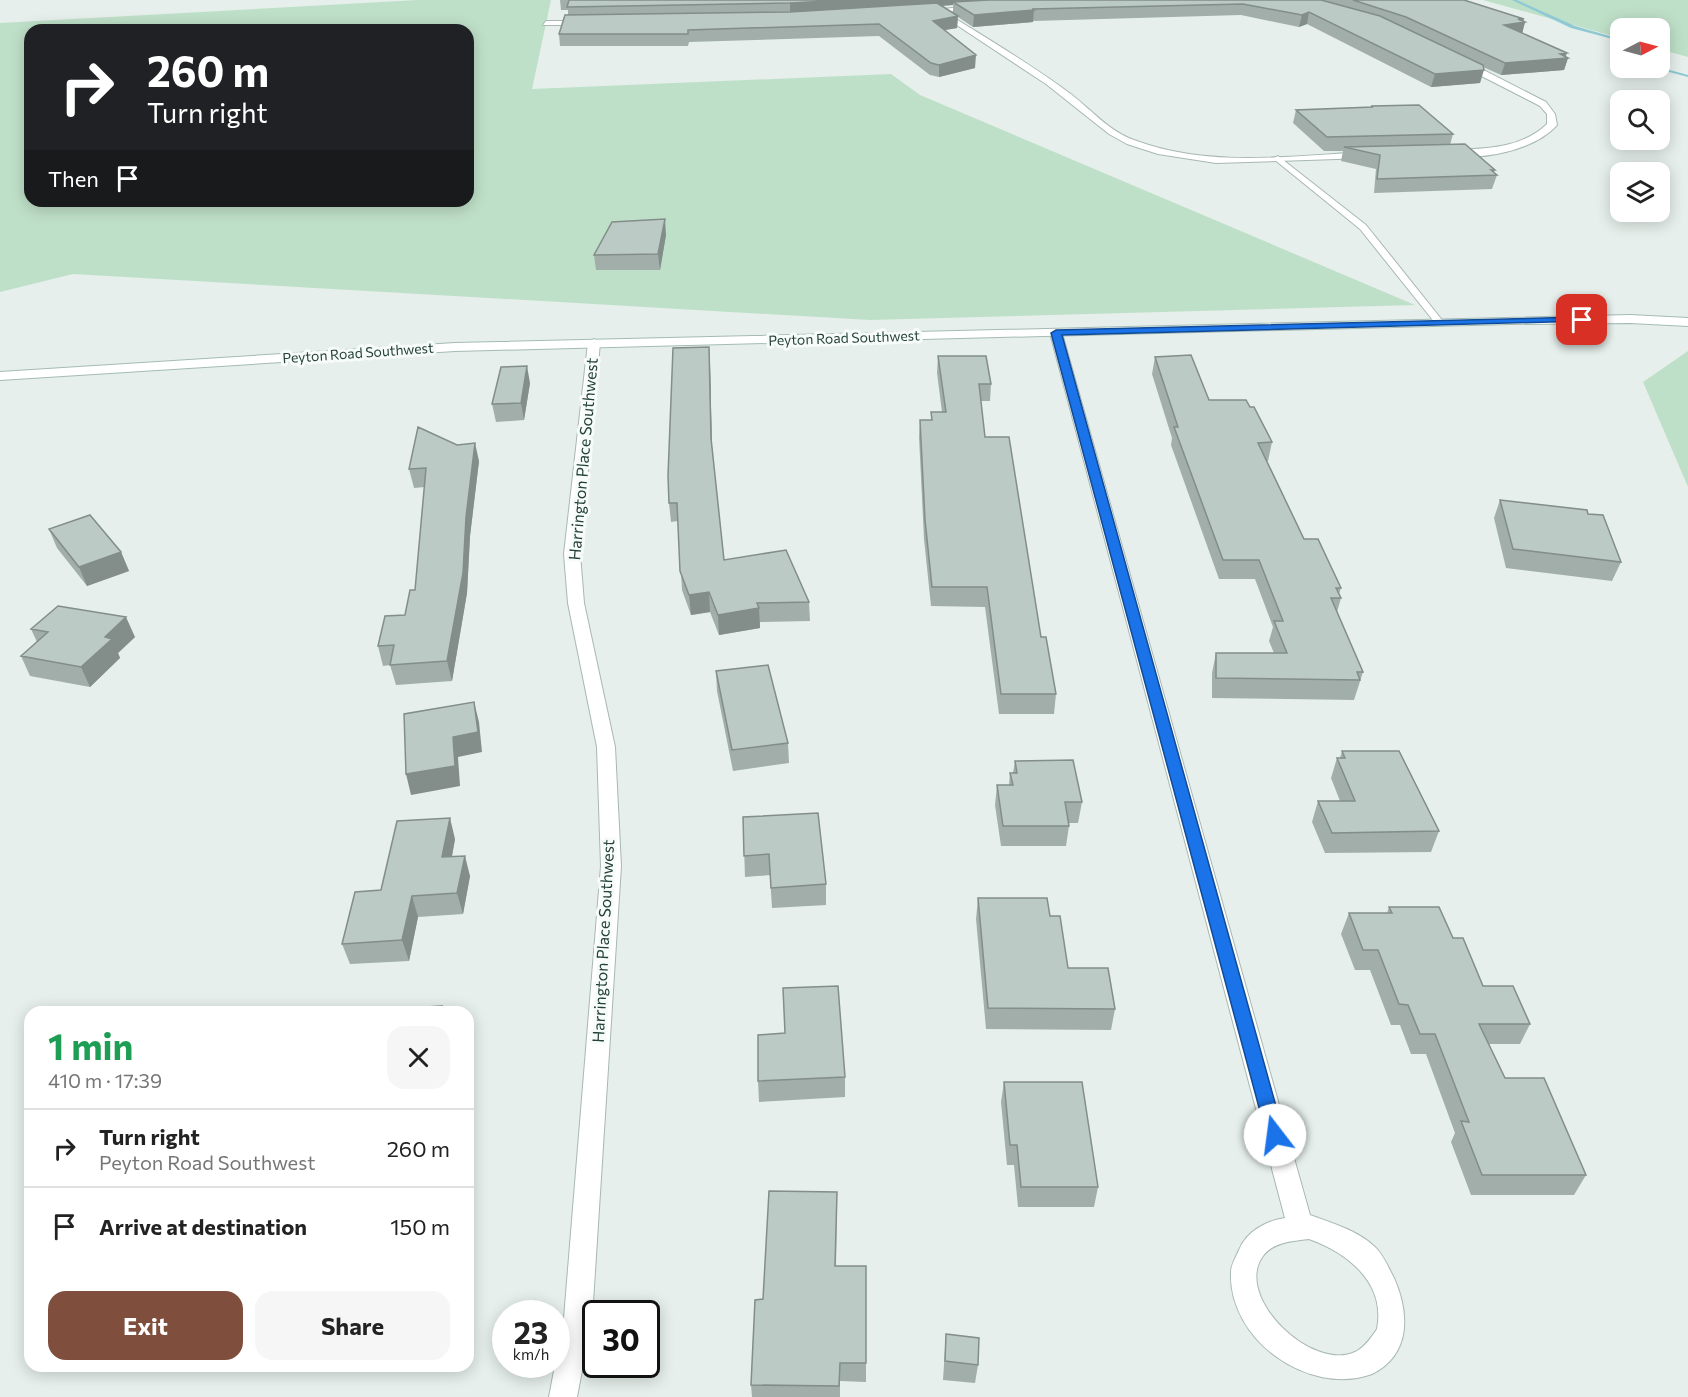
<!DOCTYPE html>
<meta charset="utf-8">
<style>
body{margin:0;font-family:Commissioner,sans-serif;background:#f6f6f6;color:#222;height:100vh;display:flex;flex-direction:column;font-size:22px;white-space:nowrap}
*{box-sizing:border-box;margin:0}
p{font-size:20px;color:#767676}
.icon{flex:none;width:33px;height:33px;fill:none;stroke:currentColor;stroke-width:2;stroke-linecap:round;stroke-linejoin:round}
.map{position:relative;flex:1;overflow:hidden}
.drawer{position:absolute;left:24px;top:1006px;width:450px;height:366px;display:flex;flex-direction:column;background:#fff;border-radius:18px;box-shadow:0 3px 15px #0003}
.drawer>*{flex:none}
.hud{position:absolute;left:24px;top:24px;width:450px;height:183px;border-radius:18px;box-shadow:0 3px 15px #0003;background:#202124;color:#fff;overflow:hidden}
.needle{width:39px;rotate:84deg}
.controls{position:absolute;left:1610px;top:18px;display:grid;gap:12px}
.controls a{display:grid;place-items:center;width:60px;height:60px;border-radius:12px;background:#fff;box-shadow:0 3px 15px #0003;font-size:30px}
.speed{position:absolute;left:492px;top:1300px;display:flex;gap:12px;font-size:30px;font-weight:700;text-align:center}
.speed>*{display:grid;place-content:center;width:78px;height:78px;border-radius:50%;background:#fff;box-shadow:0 3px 15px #0003;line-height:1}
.speed small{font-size:15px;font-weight:400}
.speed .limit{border:3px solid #111;border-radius:9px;background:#fff;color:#111}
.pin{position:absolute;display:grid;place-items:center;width:51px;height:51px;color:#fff;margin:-26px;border-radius:12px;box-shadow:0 3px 9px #0006}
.me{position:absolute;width:66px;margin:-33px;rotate:345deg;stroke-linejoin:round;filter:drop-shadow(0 0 4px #0008)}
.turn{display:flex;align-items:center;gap:21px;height:126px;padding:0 24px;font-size:27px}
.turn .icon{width:78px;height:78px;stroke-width:2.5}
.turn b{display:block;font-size:42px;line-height:51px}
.then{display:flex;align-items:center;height:57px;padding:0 24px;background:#0003;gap:12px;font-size:22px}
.round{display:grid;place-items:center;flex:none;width:63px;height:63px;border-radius:18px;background:#f6f6f6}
.summary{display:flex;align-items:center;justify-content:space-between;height:102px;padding:0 24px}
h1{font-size:36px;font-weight:700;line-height:45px;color:#1e9e55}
.action{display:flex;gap:12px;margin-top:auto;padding:12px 24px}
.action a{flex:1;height:69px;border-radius:18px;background:#804e3d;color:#fff;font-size:24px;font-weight:700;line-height:69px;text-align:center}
.action a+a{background:#f6f6f6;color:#222}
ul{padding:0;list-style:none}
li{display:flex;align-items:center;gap:18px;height:78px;padding:0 24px;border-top:2px solid #e0e0e0}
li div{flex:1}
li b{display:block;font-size:22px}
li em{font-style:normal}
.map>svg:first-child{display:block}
.green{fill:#bfe0c8;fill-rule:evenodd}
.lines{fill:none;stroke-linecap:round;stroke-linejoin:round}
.stream{fill:#8ec9d4;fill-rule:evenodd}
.lane-casing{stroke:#a8b8b2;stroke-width:2}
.street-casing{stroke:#a8b8b2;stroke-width:2}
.secondary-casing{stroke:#a4bbb3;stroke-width:2}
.lane{fill:#fff;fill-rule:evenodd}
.street{fill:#fff;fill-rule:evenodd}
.secondary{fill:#fff;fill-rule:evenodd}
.wall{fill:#a1aea9;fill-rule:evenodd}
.shaded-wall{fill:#838d89}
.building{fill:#bbcac4;stroke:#838d89;stroke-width:1.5}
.route{fill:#1a73e8;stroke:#114b97;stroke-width:1.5}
.labels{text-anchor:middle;stroke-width:6;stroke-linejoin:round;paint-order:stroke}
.far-street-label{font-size:14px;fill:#24423a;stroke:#f7fbf9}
.street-label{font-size:16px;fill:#24423a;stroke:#f7fbf9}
</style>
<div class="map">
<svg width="1688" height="1397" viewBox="0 0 1688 1397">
<rect width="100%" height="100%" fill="#e6efeb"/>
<!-- green -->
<path class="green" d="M418,0h133l-19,89 359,-15 29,21 495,210 -545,15 -797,-46 -73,18v-269zM30,30h438v171h-438z
M1483,0h205v57l-29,-8v-21h-39v10z
M1688,351v136l-45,-105z"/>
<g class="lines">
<!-- stream -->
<path class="stream" d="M1512,0h5l58,26 45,13v2l-49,-13z
M1659,67l29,8v2l-34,-9z"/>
<!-- lane casing -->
<g class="lane-casing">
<path id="lane" d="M1278,156l88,69 76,95v4h-6l-76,-95 -85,-69 -1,-2z"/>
</g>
<!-- street casing -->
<g class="street-casing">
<path id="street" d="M980,5l-3,4 -32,3c41,26 84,51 123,80 22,16 40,39 66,48 74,28 155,16 232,12l5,3 -5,3 -150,5 -58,-9 -31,-10 -18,-10 -63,-50 -112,-74z
M546,21h40l4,2 -4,2h-43z
M1458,60h6l82,42 9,12 2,11c-23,26 -77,36 -110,30l-2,-2 5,-3c34,-1 71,-1 97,-26v-10l-7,-8 -82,-42z
M1056,329l6,4 248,882c22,8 47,15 65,32 9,9 13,20 19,31 15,34 18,76 -22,96 -64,23 -144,-35 -141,-102 0,-7 5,-15 8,-22 7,-18 26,-29 46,-32l-235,-885zM1309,1239c39,14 77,44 68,90 -6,9 -13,19 -22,23 -43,20 -122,-55 -92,-96 10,-14 30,-15 46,-17z
M594,339l6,4 -20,211 4,49 31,144 6,119 -29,452 -15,79h-28l15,-79 37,-452 -4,-119 -29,-144 -4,-49 24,-211z"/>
</g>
<!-- secondary casing -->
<g class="secondary-casing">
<path id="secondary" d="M1630,315l58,3v8l-58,-3 -120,1 -1055,27 -455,29v-8l455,-29z"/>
</g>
<!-- lane -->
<use href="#lane" class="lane"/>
<!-- street -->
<use href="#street" class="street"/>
<!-- secondary -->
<use href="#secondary" class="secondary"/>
</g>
<!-- wall -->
<path class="wall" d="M560,0h904l61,22 -3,11 46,25 -4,12 -63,5 -18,-8 -3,16 -49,4 -124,-63 -8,3 -58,-12 -208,6v1l-60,5 -15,-10 -1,11 -12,2 30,38 -36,9 -9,-2 -51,-39 -190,6 -1,4h-128l-1,-12 9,-19v-5h-7zM953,5v8l-11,-7z
M1371,106l82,28 -3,11 45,25 -1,2 3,3 -5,14 -118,4 2,-24 -35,-8 2,-10h-19l-31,-28 3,-13 75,-3z
M666,235l-6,35h-64l-2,-15z
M938,356l53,28 -1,17h-9l4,36 56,200 15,57 -2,20h-55l-14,-107 -54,-1 -7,-67 -5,-102 1,-17h11v-8h11l-5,-39z
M1155,357l54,43 41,7 22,35 -4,19h-1l37,78 37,49 -2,6 2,4 -4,14 26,60 -9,28 -142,-2v-25l4,-20h58l-5,-12 4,-14 -18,-48h-36l-48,-134 1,-7 -20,-64z
M710,364l2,84 12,112 85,42 1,19 -50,1v6l-41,7 -9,-23 -19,3 -9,-25 -4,-69 -7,1 -2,-19z
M530,383l-6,37 -28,2 -4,-18z
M479,461l-9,75 -3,57 -15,88 -56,4 -6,-20 -7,1 -5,-20 27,-31 10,-25 10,-103 -11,1 -5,-19z
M1500,500l88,14 33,48 -9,19 -106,-13 -12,-50z
M49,529l72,23 8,19 -42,15 -30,-38z
M31,629l104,8 -17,16 2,5 -30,29 -60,-11 -9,-20 16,-14z
M716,671l72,72 1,20 -56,8 -16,-80z
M1342,751l97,80 -8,21 -106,1 -13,-31 6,-21h22l-9,-23 6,-20h3z
M1015,761l67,41 -4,21h-9v3l-3,20h-65l-6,-41 2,-20h12l1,-12h3z
M743,817l83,67v21l-54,3 -2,-33 -25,2z
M455,839l-3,17 18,20 -7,38 -45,3 -9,44 -59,3 -8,-20z
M978,898l72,18 18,52 47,41 -4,21 -125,-1 -10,-110z
M1389,907l64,31 30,48 47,38 -10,20h-31l16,34 81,97 -12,20h-103l-20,-53 4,-9 -29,-79h-15l-11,-29h-9l-21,-55h-15l-14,-36 8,-21h38z
M845,1077v20l-86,5 -1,-21z
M1004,1082l94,105 -4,20h-76l-4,-42h-7l-6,-63z
M837,1192l-1,74 30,97v19l-26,-1v16h-88l-1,-12 12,-86z
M946,1334l32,31 -3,18 -32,-3z"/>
<!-- shaded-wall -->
<path class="shaded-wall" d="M847,0h195l-89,2v3l-163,10v-12z
M1034,10l-1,12 -60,5 1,-12z
M1309,12l-2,12 -8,3 3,-12z
M958,16l-1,12 -24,4v-11z
M1518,19h6l-1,3h2l-3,12 -18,-9z
M1567,53l-2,5h3l-4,12 -63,5 4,-12z
M976,55l-1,13 -36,9v-12z
M1484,70l-4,13 -49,4 4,-13z
M665,219l1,16 -6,35 -2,-16z
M709,347l1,17 2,92 -1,-18z
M527,366l3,17 -6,37 -3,-17z
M475,443l4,18 -9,75 -3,57 -15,88 -5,-20z
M121,552l8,19 -42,15 -8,-19z
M709,592l1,20 -19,3 -2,-20z
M759,608l1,20 -41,7 -1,-20z
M126,617l9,20 -17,16 2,5 -30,29 -9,-20 24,-30z
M474,702l5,20 3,30 -24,5 2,29 -49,9 -5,-21 47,-37z
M450,818l5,21 -7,39 -6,-21z
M465,856l5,20 -7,38 -6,-21z
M412,896l6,21 -9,44 -7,-21z"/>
<!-- building -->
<path class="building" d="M569,0h278l-57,3 -223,4z
M989,0h332l59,16 103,49 1,5 -49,4 -126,-62 -7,3 -59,-11 -211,5 2,1 -60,5 -21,-13z
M1353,0h111l60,19h-6l7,3 -21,3 63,28 -7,1 8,4 -63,5 -99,-46z
M937,3l21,13 -25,5 43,34 -37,10 -8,-2 -52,-39 -191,6v4h-129l6,-19 225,-3z
M1419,105l34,29 -126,3 -31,-27 77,-3 -2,-1z
M1465,144l30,26h-4l6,5 -120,4 3,-24 -36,-8z
M665,219l-7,35 -64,1 18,-33z
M709,347l2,91 13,122 62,-10 23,52 -52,1 2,5 -41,7 -9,-23 -20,3 -9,-24 -3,-68h-8l-1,-27 5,-128z
M1191,355l18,45h37l4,7h4l18,35 -14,1 46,96h14l23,49h-5l5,10h-10l32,74h-6l3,8 -144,-2v-25h71l-13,-32h9l-24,-61h-36l-49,-133h4l-23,-70z
M938,356h48l5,28h-12l6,53h24l32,200h5l10,57h-55l-14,-107h-55l-7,-67 -5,-100h12l-1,-8h15z
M527,366l-6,37 -29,1 9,-37z
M418,427l39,18 18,-2 -9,74 -3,56 -16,88 -57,4 4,-20 -16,1 7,-30 20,-1 5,-25h5l11,-122 -17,1z
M1500,500l87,10 1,4 15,1 18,47 -108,-13z
M90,515l31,37 -42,15 -30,-38z
M58,606l68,11 -21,20 7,2 -31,28 -60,-11 27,-24 -17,-3z
M768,665l20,78 -56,7 -16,-79z
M474,702l4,30 -25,5 2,29 -49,8 -2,-60z
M1342,751h57l40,80 -107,2 -14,-32h37l-18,-43h8z
M1073,760l9,42h-17l4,24h-66l-6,-41h16l-3,-12h7l-2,-12z
M818,813l8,71 -55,4 -2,-34 -25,2 -1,-39z
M450,818l-8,39 23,-1 -8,37 -45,3 -10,44 -60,4 13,-52 26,-2 16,-69z
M978,898h69l3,18h10l8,52h40l7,41 -127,-1z
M1389,907h50l14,31h10l20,48h30l17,38h-51l26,54h39l42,97h-104l-21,-54 8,1 -34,-88h-15l-12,-29 -9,-1 -21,-54h-15l-14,-37h43z
M838,986l7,91 -87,4v-46l27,-2 -2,-45z
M442,1006l-2,6h-69v-2z
M1004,1082h78l16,105h-77l-4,-42h-7z
M769,1191l68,1 -2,74h31v97h-26l-1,23 -88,-1 4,-85 8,-1z
M946,1334l33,4 -1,27 -33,-4z"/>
<!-- route -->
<path class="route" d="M1582,317l5,3 -2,1 -523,14 222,800 -2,6 -7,3 -7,-3 -217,-808 5,-3z"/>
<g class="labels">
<!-- far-street labels -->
<g class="far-street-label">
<text transform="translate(844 338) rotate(-2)" y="5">Peyton Road Southwest</text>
<text transform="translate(358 353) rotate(-4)" y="5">Peyton Road Southwest</text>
</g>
<!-- street labels -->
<g class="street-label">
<text transform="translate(583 459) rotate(-85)" y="6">Harrington Place Southwest</text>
<text transform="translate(603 941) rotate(-87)" y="6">Harrington Place Southwest</text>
</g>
</g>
</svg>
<div class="controls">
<a><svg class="needle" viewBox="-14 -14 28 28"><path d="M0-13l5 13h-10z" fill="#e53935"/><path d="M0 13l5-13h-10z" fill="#767676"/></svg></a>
<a><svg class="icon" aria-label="search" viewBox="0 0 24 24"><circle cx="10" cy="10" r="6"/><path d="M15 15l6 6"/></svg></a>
<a><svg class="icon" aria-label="layers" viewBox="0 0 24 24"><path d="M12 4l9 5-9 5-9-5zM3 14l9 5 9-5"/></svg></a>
</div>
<div class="speed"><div>23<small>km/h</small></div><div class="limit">30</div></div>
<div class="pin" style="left:1582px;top:320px;background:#d93025"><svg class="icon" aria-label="arrive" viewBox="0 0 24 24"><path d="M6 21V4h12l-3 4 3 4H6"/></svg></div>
<svg class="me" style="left:1275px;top:1135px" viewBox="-20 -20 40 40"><circle r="19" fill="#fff"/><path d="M0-13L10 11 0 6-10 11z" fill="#1a73e8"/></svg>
<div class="hud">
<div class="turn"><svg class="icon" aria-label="right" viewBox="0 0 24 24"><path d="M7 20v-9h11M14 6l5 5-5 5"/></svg><div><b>260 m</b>Turn right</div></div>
<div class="then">Then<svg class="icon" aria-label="arrive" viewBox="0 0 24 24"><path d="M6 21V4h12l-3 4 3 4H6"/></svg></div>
</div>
<section class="drawer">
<div class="summary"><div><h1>1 min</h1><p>410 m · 17:39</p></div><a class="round"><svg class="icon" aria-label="close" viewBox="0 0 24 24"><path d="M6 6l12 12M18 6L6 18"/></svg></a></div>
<ul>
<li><svg class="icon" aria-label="right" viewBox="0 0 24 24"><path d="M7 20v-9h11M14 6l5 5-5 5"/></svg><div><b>Turn right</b><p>Peyton Road Southwest</p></div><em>260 m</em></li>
<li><svg class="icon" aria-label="arrive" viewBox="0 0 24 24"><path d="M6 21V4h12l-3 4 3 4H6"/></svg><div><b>Arrive at destination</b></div><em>150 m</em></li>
</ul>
<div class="action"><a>Exit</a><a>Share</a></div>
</section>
</div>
